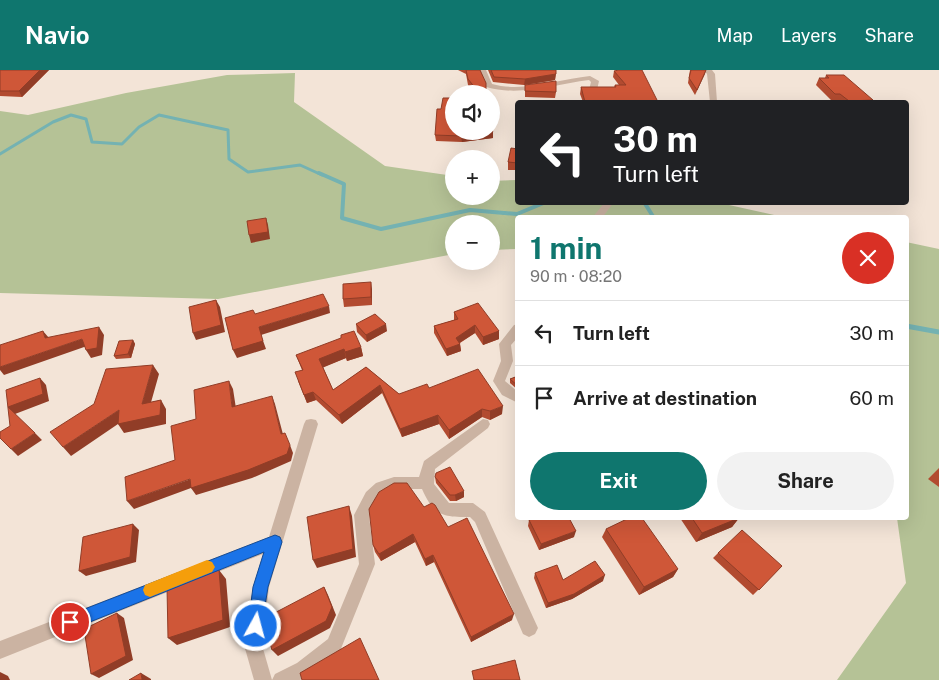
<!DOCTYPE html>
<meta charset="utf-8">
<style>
body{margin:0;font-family:"Public Sans",sans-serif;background:#f2f2f2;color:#222;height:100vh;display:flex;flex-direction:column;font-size:19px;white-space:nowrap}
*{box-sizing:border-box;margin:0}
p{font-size:16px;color:#767676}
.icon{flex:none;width:28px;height:28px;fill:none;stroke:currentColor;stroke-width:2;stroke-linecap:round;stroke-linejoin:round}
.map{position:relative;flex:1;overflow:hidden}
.details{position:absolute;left:515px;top:145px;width:394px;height:305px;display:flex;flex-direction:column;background:#fff;border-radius:5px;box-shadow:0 5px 20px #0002}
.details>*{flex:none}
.top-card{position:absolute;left:515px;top:30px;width:394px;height:105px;border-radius:5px;box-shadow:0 5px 20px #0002;background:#202124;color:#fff;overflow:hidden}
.buttons{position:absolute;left:445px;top:15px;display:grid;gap:10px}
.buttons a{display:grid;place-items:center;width:55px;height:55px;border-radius:50%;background:#fff;box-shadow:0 5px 20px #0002;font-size:25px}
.pin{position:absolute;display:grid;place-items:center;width:42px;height:42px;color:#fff;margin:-21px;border:2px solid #fff;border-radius:50%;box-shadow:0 1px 5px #0007}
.me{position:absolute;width:55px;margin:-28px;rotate:7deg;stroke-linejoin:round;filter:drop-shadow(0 0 4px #0008)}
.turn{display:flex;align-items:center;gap:18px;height:105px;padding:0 15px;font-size:22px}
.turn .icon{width:65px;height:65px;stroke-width:2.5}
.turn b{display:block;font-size:35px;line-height:42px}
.round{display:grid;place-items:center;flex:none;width:52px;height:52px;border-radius:26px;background:#f2f2f2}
.overview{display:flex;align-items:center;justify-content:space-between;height:85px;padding:0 15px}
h1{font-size:30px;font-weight:700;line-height:38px;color:#0f766e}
.cta{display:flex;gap:10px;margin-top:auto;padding:10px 15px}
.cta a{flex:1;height:58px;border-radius:30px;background:#0f766e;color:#fff;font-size:20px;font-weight:700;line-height:58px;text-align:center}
.cta a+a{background:#f2f2f2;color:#222}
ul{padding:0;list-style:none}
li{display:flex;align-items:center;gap:15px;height:65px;padding:0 15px;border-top:1px solid #e0e0e0}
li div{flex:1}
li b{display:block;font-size:19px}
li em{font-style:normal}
header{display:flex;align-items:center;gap:30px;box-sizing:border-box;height:70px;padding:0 25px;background:#0f766e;color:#fff}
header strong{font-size:24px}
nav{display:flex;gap:28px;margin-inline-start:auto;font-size:18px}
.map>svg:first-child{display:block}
.green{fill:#b5c296}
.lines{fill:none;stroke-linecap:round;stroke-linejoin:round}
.stream-far2{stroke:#74b2b2;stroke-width:3}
.stream-far1{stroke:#74b2b2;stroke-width:4}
.stream{stroke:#74b2b2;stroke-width:5}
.street{fill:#cbb3a2;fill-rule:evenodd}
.wall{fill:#b24b30}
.shaded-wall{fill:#913d27}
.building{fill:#cf5738;stroke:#913d27}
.route{fill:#1a73e8;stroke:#114b97}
.slow{fill:#f59e0b}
</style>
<header>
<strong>Navio</strong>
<nav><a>Map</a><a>Layers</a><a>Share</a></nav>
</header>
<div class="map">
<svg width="939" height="610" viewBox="0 0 939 610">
<rect width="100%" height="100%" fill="#f3e4d7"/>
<!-- green -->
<path class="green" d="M295,3l-1,29 91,64 69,10v20h37v-15l26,-1 1,22 202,1 63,14 -265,1 -1,31 -26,1v-26h-37v30l-236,45 -218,-6v-182l28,4 98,-22 101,-18z
M906,172l33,7v431h-102l69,-97 -9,-65h9z"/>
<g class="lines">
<!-- stream-far2 -->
<path class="stream-far2" d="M0,84l53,-32 18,-7 15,4 6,23 30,2 17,-17 20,-12 69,15 1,29 19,13 52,-7 22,10"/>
<!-- stream-far1 -->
<path class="stream-far1" d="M319,103l25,11 -2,34 39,11 89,-19 47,4 29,-12
M644,132l10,16"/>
<!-- stream -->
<path class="stream" d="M906,256l33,6"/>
<!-- street -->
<path class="street" d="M478,0h8l6,14c31,9 67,-5 98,-8l9,5 -2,9 -4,2 -4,-2 2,-8 -2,-2c-34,4 -69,17 -103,7z
M704,0h8l3,4 2,28h-7l-3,-28z
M605,132h9l-12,16h-10z
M518,254v13l-7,8 2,16 -8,20 13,11v11l-16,-8 -9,-14 8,-20 -2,-17 15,-19z
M311,349l5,1 2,4 -49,163 -7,58 10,35h-18l-10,-35 9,-58 10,-33 -263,105v-18l269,-104 35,-113 2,-4z
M483,349l5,1 2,4 -2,4 -53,41 -1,15 15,19h24l12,9 53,116 -3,6 -6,3 -6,-3 -48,-112 -5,-5c-28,0 -36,-1 -48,-28h-28l-8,4 -10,9 -7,14 6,48 -35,87 -31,24 -9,5h-28l3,-6 22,-11 31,-24 31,-75 -5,-49 12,-23 10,-9 18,-6h25l5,-16z"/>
</g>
<!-- wall -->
<path class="wall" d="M0,0h49l-27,27 -22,-1z
M458,0h22l6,24h-11l-7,-9 -2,-11z
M488,0h68l-1,10 -31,5 -31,-3z
M690,0h16l-11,25 -7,-12z
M614,1l44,31h-75l-3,-8 1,-7h33l1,-2h4l-6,-8z
M826,5l47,25 -2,2h-32l-2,-2h-6l-15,-15 3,-7h6z
M525,15l31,7 -1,6 -30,-1z
M493,62v6l-31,4 -26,-1 -1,-6z
M518,79v21h-10v-8z
M372,219v16l-28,2 -1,-8z
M454,242l45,19v8l-16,6 -8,-12 -15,10v1l1,7 -14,5 -13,-23v-7l20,-6z
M356,254l31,7 -20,11 -10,-10z
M133,270l2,4 -4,14 -15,1 -2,-3z
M361,277l2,9 -16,5 -1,-3 -23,9 10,23 33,-23 33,27 30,-6 73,26 -12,6 -8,-3 -33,22 -10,-15 -37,13 -20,-44 -40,31 -26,-24 -9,3 -9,-22 4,-11 -6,-15z
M518,306v14l-8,-7v-4z
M939,398v19l-11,-8z
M435,407l29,20 -8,4h-6l-14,-18z
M424,437l24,20 64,93 -41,22 -37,-80 -8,4 -11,-24 -34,19 -6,-9 -2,-7z
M680,448h59l-7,9 -36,15z
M529,450l45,17 -35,13 -11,-24z
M606,459l72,40 -5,8 -34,18 -37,-58z
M718,483l64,13 -29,29 -40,-37z
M535,503l28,7 40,1 -31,18 -26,9 -12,-30z"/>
<!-- shaded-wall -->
<path class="shaded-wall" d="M40,0h9l-27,27 -3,-6z
M706,0l-1,4 -10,21 2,-5z
M556,4l-1,6 -31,5 1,-6z
M493,62v6l-31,4 -1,-6z
M266,148l2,7 2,14 -19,4 -2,-8z
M371,212l1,7v16l-1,-8z
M216,230l4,7 5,25 -29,8 -3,-7z
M329,236l1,7 -69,22 5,14 -29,9 -4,-8 26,-23z
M386,254l1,7 -20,11 -1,-7z
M475,255v8l-19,12v-7z
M99,257l5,8 -2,20 -11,3 -5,-8z
M43,261l6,7h-4z
M499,261v8l-16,6v-8z
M82,269l5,7 -83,29 -4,-5v-3z
M133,270l2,4 -4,14 -3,-4z
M460,274l1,7 -14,5 -1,-7z
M361,277l2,9 -16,5 -2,-9z
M344,279l2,9 -24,10 -3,-9z
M153,295l6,9 -11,39 -6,-9z
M40,308l6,7 3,16 -34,13 -7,-7z
M229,311l4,8 4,26 -5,-8z
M380,315l2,8 -40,31 -3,-9z
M313,322l3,8 -9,3 -3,-8z
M272,326l3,8 10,38 -4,-8z
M161,330l5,9v15l-42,9 -6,-9 -47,32 -8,-9 56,-37z
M503,336l-1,8 -12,6v-9z
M482,339v8l-33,22v-9z
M438,345l1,9 -37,13 -2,-8z
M35,363l7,7 -24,16 -7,-7z
M290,375l3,8 -2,8 -39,17 -56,17 -5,-7 -57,21 -7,-8z
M464,421v6l-8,4 -1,-6z
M349,436l3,10 4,41 -39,11 -4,-8z
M739,448l-7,9 -36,15 6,-9z
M133,454l6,6 -3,32 -50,14 -7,-5z
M576,461l-2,6 -35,13 2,-6z
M413,464l2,8 -34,19 -2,-7z
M433,485l1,7 -8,4 -1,-7z
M678,499l-5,8 -34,18 5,-8z
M219,500l7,9 4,48 -53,18 -9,-7z
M605,505l-2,6 -31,18 -26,9 2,-5z
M324,517l4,8 8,20 -6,13 -52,28 -6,-6z
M117,543l7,5 9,42 -34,18 -8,-4z
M514,544l-2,6 -41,22v-5z
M0,602l8,4 2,4h-10z
M141,603l10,6v1h-9z"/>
<!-- building -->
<path class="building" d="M0,0h40l-21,21h-19z
M466,0h14l6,13v11h-6l-12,-15z
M491,0h65v4l-31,5 -31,-2z
M619,0h23l16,32h-73l-4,-15h35l-1,-2h11l-12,-14z
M691,0h15l-9,20 -8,-12z
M826,5h18l29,25 -24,1 -9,-7h-5l-16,-16h10z
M556,11v11l-31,-1v-6z
M443,28h11v33h37v-2l2,3 -32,4 -26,-1 2,-26h4z
M511,78l7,1v14l-10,-1z
M266,148l2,14 -19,3 -2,-14z
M371,212v15l-28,2v-15z
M323,224l6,12 -70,21 4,14 -30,9 -8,-32 28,-8 2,4z
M216,230l5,25 -28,8 -4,-26z
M478,233l21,28 -16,6 -8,-12 -19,13 4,6 -14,5 -12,-23 24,-7 -4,-7z
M375,244l11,10 -20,11 -10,-11z
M99,257l-2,21 -11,2 -4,-11 -82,28v-22l43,-14 2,7z
M354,261l7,16 -16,5 -1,-3 -25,10 14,31 33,-23 33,27 28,-10 2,4 49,-19 25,37 -13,5 -8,-2 -33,21 -11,-15 -38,14 -20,-44 -41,30 -26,-23 -9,3 -9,-23 8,-2 -7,-15 45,-17v-3z
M133,270l-5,14 -14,2 5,-15z
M153,295l-11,39 19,-4 -1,15 -42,9 1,-14 -56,37 -13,-15 44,-28 12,-35z
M518,306v10l-8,-7z
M40,308l3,16 -35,13 27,26 -24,16 -11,-11v-6l10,-6 -4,-36z
M229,311l3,26 40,-11 9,38 4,-1 5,12 -3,9 -39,16 -57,18 -1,-9 -63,22 -2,-24 50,-17 -4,-34 25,-7 -2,-29z
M450,397l14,24 -9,4h-5l-15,-18 1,-4z
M394,413h13l17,24 8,-4 3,2 13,22 19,-9 47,96 -43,23 -38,-82 -8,4 -12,-25 -34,20 -6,-9 -4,-36 10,-17z
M349,436l4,43 -40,11 -6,-43z
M536,448h33l7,13 -35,13 -12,-24z
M629,448h13l36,51 -34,18 -38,-58z
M692,448h47l-37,15z
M133,454l-3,33 -51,14 4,-34z
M742,460l40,36 -23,24 -41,-37z
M595,491l10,14 -31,19 -26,9 -13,-30 22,-8 6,15z
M219,500l4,50 -55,18 -1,-51z
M324,517l8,20 -6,14 -54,29 -9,-31z
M117,543l9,43 -35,18 -7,-45z
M360,568l19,42h-77l-2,-7z
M515,590l5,20h-46l-2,-9z
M141,603l1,7h-13z"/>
<!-- route -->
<path class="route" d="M275,465l5,2 2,5 -14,45 -7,44 -5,2 -6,-2 -2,-5 5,-39 11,-35 -194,78 -6,-2 -2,-6 2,-5z"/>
<!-- slow -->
<path class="slow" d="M207,490l5,2 3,5 -3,5 -62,25 -5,-2 -2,-5 2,-5z"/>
</svg>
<div class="buttons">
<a><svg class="icon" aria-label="sound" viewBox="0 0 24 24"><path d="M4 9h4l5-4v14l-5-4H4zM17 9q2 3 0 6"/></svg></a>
<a>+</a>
<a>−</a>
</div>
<div class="pin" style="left:70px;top:552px;background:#d93025"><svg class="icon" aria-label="arrive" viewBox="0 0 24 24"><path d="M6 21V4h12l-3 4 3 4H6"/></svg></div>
<svg class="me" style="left:256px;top:556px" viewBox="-20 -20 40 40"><circle r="17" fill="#1a73e8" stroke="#fff" stroke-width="3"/><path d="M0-11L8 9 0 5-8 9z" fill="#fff"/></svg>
<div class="top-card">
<div class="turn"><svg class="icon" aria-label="left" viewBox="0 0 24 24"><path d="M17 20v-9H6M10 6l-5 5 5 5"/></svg><div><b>30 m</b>Turn left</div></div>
</div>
<section class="details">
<div class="overview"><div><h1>1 min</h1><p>90 m · 08:20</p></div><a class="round" style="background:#d93025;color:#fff"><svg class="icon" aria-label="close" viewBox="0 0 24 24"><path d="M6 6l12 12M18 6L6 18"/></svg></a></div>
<ul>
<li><svg class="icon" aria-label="left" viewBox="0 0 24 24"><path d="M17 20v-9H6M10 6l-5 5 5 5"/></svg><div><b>Turn left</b></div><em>30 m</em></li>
<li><svg class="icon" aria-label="arrive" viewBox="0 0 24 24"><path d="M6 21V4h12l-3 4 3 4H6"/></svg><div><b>Arrive at destination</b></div><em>60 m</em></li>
</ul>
<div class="cta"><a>Exit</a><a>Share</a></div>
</section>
</div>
